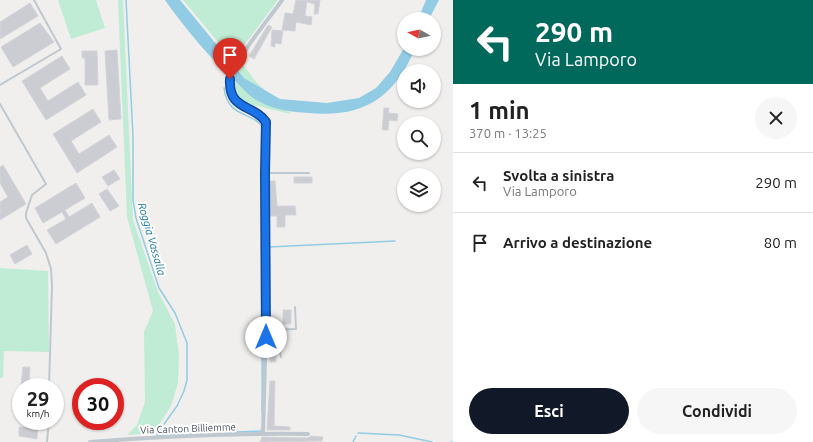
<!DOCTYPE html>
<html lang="it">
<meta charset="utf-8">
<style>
body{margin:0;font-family:Ubuntu,sans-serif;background:#f6f6f6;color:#222;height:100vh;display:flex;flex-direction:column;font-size:15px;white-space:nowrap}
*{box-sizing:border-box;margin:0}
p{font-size:13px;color:#767676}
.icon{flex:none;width:22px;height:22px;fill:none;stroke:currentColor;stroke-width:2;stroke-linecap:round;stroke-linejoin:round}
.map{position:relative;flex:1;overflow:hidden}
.details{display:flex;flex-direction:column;background:#fff;width:360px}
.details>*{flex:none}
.guide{background:#00695c;color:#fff;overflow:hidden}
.needle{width:26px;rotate:278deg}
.tools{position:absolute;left:397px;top:12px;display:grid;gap:8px}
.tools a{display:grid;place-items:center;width:44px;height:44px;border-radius:50%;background:#fff;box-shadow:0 1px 3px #0004;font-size:20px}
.speed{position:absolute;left:12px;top:378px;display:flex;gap:8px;font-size:20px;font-weight:700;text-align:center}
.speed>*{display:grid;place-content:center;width:52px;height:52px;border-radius:50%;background:#fff;box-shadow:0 1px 3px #0004;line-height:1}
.speed small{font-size:10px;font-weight:400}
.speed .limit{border:6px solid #d22;background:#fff;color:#111}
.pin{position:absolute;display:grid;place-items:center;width:34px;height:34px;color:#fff;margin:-41px -17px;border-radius:50% 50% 50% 0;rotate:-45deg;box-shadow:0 0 4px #0007}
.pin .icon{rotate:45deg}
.me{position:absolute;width:44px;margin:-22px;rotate:0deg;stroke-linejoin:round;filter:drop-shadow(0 0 3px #0008)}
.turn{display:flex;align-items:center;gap:14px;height:84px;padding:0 16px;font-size:18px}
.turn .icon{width:52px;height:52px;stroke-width:2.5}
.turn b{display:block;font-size:28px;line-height:34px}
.round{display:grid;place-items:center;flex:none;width:42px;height:42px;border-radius:21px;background:#f6f6f6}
.head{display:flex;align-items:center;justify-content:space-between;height:68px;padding:0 16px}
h1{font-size:24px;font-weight:700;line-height:30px}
.primary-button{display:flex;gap:8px;margin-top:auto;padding:8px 16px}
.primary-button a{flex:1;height:46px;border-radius:24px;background:#111827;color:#fff;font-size:16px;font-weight:700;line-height:46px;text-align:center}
.primary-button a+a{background:#f6f6f6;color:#222}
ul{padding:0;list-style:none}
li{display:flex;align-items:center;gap:12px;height:60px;padding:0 16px;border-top:1px solid #e0e0e0}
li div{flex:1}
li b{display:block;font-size:15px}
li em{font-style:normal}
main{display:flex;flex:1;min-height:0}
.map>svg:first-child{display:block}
.green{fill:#c0ebd4}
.water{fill:#91cce4}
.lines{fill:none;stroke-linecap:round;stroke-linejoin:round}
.stream{stroke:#91cce4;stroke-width:1.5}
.building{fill:#cccdd3;stroke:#d3d4d9}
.service{stroke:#c0c8cf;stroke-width:2}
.minor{stroke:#c0c8cf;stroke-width:4}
.route-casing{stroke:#114b97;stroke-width:10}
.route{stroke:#1a73e8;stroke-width:7}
.labels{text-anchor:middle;stroke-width:4;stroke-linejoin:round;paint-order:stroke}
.street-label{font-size:10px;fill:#48505a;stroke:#fff}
.water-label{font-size:11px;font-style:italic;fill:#19779c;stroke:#fff}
</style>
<main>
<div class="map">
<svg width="453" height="442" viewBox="0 0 453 442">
<rect width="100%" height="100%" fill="#f1efee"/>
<!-- green -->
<path class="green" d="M58,0h38l9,28 -34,11z
M118,0h5l10,220 25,72 17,32 4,32 -1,27 -7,23 -17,27 -27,2 10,-10 8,-23 -1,-70 9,-21 -26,-94z
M183,0h95l-45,60z
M241,62l16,21 9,8 -22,-13 -7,-9z
M233,80c19,17 32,26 57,32v2c-8,-2 -14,-4 -22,-5 -15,-5 -42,-7 -35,-29z
M0,268l48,3 1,81 -45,-1 -1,27h-3z"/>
<!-- water -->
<path class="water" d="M165,0h15l64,78 36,21 47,4 32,-5 17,-10 14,-16 14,-24 11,1c-22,50 -52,69 -107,64 -16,-1 -33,-3 -48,-11 -9,-4 -16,-12 -23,-19 -27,-25 -51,-53 -72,-83z
M426,0h13l-10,19h-11z"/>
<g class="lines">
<!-- stream -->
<path class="stream" d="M126,0l7,136v64l3,18 23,70 16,25 12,30v37l-3,11 -7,15 -20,28
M224,88c4,31 28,23 39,39 -3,95 0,190 -1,285
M269,247l126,-6
M358,433l41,2 33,7
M157,435l104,-4v-1
M353,442l3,-6
M451,442h2"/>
</g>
<!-- building -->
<path class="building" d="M296,0h11l-2,16 7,1 -1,8 -15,-3 -1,9 -13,-1 3,-17 8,1z
M307,0h13l-2,14h-4l1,-10 -8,-2z
M30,3l8,13 -38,23v-17z
M40,23l14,19 -41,25 -12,-20z
M268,25l4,2 -18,32 -5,-3z
M272,30l11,1 -2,13 -6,-1v4l-4,-1z
M117,50l4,69 -12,1 -4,-69z
M82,51h15l1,34h-13v-27h-3z
M62,56l8,13 -30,19 8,13 30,-19 8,13 -40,25 -24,-39z
M384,108h5l-1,5 10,1 -1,7 -8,-1 -1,10h-6z
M93,109l8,13 -30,19 8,13 30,-19 8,12 -40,26 -24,-39z
M3,165l23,39 -26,16v-18l8,-5 -8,-14v-16z
M114,170l6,9 -12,7 -6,-9z
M294,177h18v6h-18z
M269,181h6l2,25h18l1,9h-11v12h-8v-11h-7z
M76,183l9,15 -20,12 4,7 23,-14 8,14 -44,27 -9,-14 19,-11 -4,-7 -19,11 -8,-15z
M107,189l12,17 -9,5 -11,-17z
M27,245l5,9 -17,10 -5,-9z
M283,310h8v14h-8z
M270,340l6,1v21h-6z
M23,367h7l-1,19 -8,-1z
M270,381h5l-1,45 16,1v3h-23z
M29,421h9l-1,18 -18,-3v-9h10z
M311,436l12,1 -1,4 -62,1 2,-5 46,1z"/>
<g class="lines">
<!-- service -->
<path class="service" d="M0,85l61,-36 -27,-49
M0,104l46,80 -14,11 -6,18v5l20,35 5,16 1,17 -3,101
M266,173h43
M266,330l30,-1 -1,-22
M266,337l12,2 3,18
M47,442l2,-21"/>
<!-- minor -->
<path class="minor" d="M263,433l3,-106 -1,-154 1,-51c-7,-11 -23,-12 -32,-23 -4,-5 -6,-13 -4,-20 6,-21 39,-60 52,-79
M90,442c73,-6 146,-9 218,-8"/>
</g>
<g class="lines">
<!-- route casing -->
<g class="route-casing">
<path id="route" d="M230,79c-2,32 24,25 36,43l-1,51 1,164"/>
</g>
<!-- route -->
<use href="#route" class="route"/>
</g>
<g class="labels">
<!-- street labels -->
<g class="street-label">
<text transform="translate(188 428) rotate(-2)" y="4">Via Canton Billiemme</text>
</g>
<!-- water labels -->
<g class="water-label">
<text transform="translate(152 239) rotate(74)" y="4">Roggia Vassalla</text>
</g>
</g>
</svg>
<div class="tools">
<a><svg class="needle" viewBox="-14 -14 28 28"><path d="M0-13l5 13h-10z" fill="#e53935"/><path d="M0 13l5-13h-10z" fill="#767676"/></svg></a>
<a><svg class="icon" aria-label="sound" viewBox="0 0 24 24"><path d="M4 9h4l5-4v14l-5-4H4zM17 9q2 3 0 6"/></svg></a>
<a><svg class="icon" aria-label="search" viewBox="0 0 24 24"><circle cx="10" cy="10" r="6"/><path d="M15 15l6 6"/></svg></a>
<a><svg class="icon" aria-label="layers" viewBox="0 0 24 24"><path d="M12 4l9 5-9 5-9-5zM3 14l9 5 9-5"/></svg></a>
</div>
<div class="speed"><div>29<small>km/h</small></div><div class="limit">30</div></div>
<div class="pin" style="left:230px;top:79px;background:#d93025"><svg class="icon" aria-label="arrive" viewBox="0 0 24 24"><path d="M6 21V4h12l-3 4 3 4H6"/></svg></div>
<svg class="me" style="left:266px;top:337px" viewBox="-20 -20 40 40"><circle r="19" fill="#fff"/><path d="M0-13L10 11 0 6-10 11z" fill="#1a73e8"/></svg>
</div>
<section class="details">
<div class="guide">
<div class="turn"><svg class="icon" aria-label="left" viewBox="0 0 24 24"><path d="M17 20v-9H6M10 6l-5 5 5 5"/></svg><div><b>290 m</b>Via Lamporo</div></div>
</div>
<div class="head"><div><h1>1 min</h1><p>370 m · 13:25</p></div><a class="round"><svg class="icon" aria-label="close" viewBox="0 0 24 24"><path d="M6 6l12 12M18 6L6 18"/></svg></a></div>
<ul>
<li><svg class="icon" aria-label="left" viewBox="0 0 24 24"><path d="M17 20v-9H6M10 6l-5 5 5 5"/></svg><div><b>Svolta a sinistra</b><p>Via Lamporo</p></div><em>290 m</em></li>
<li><svg class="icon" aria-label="arrive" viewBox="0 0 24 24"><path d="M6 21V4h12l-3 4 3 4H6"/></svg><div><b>Arrivo a destinazione</b></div><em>80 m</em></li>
</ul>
<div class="primary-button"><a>Esci</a><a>Condividi</a></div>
</section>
</main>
